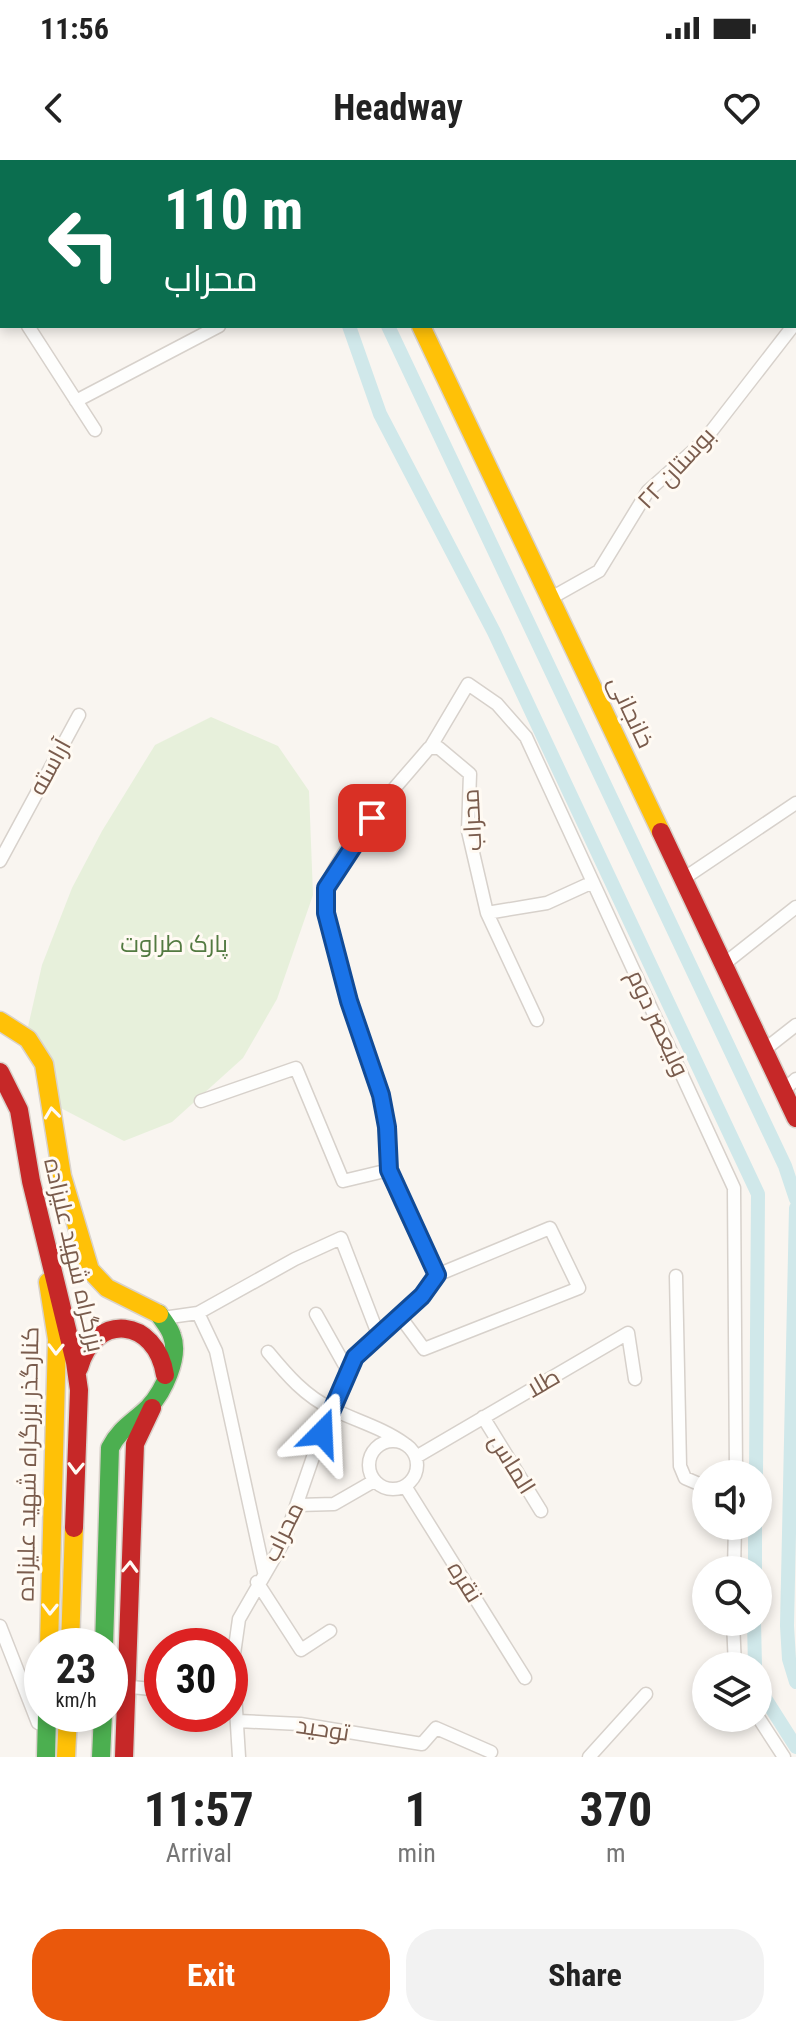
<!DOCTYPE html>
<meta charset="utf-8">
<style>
body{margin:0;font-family:"Roboto Condensed",Cairo,sans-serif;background:#f2f2f2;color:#222;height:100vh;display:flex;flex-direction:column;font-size:30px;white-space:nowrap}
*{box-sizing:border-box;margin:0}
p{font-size:26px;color:#767676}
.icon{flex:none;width:44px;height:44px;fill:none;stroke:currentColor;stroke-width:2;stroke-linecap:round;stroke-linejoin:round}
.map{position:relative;height:1597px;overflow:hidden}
.side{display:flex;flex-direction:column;background:#fff;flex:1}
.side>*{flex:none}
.guide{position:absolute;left:0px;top:0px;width:796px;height:168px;box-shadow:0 4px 12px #0003;background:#0b6e4f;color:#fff;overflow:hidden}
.controls{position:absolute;left:692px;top:1300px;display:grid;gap:16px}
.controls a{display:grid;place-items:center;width:80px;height:80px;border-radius:50%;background:#fff;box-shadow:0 4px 12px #0003;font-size:40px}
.speed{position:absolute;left:24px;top:1468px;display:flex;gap:16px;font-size:40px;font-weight:700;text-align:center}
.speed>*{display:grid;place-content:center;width:104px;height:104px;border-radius:50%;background:#fff;box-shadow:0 4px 12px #0003;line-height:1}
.speed small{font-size:20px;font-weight:400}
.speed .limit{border:12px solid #d22;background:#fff;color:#111}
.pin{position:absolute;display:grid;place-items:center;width:68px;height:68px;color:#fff;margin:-34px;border-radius:16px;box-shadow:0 4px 12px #0006}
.me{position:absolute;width:88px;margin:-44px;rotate:21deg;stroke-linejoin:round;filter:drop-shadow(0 0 6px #0008)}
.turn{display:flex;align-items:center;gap:28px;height:168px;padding:0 32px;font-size:36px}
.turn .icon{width:104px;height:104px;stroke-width:2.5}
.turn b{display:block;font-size:56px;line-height:68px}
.eta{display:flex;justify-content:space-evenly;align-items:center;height:136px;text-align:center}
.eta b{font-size:48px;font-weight:700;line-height:56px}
.cta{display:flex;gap:16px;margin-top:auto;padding:16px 32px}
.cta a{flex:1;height:92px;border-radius:32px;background:#ea580c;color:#fff;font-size:32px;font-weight:700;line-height:92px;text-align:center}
.cta a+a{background:#f2f2f2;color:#222}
.status{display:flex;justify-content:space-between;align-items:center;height:56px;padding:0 40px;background:#fff;direction:ltr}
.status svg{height:22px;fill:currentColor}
header{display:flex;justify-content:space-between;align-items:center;height:104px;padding:0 32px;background:#fff;font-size:36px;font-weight:700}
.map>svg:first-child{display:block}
.green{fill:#e7f0db}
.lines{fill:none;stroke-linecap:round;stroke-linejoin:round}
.canal{stroke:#d0e8ea;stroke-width:14}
.street-casing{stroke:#d7d1cb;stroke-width:15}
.fast-casing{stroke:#d9d2cb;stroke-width:21}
.slow-casing{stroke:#d9d2cb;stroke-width:21}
.jam-casing{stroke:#d9d2cb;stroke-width:21}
.street{stroke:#fefefd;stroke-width:12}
.fast{stroke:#4caf50;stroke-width:18}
.slow{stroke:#ffc107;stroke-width:18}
.jam{stroke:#c62828;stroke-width:18}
.oneway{stroke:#fffaf3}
.route-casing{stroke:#114b97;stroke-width:20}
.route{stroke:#1a73e8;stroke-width:14}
.labels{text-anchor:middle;stroke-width:6;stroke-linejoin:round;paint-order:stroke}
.street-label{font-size:24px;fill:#7a5c4d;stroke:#fffaf3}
.park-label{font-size:24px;fill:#537a41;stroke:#fffaf3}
</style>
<div class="status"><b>11:56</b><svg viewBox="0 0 49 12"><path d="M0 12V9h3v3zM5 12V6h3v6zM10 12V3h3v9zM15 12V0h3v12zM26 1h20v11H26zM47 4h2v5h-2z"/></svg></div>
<header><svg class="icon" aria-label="back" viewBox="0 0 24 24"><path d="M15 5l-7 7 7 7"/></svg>Headway<svg class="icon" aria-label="heart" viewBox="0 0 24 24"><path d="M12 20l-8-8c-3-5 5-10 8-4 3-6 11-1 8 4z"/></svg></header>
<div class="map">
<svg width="796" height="1597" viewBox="0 0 796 1597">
<rect width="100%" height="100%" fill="#f9f5f0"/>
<!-- green -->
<path class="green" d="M211,557l67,29 31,45 4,104 -36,104 -34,59 -71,64 -48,19 -69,-36 -30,-65 17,-75 30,-77 30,-57 53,-86z"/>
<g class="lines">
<!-- canal -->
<path class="canal" d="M269,0l1,2
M310,0l1,2
M349,166l31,88 114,218 264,562 -2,280
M388,166l397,840 11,33
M796,1048l-9,418 2,33 7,23
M755,1410v-44
M754,1462l1,44
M758,1519l3,13 35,55"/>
<!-- street casing -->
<g class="street-casing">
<path id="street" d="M439,0v2
M679,0l2,2
M0,72l2,-1
M794,99l2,2
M0,122l2,3
M28,166l67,104
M76,241l143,-75
M551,438l48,-27 49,-80 55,-49 90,-116
M430,588l38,-64 29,20 29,33 208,451 2,286
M0,701l79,-146
M683,719l113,-76
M487,753l60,-10 46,-21
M724,804l72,-57
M764,890l32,-25
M783,931l13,-12
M201,941l95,-33 47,113 46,-11
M676,1116l4,190 5,12 21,9
M198,1153l18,38 48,221
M316,1154l32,57
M399,1155l25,34 155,-61 -29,-60 -113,47
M163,1158l35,-5 97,-54 46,-21 37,96
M268,1192c19,23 37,44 64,57 25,12 51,19 73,35
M483,1257l58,94
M369 1305a24 24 0 1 1 48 0a24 24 0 1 1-48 0Z
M416,1297l212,-124 7,46
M405,1326l120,192
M298,1345l36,-1 40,-23
M734,1410l1,-44
M257,1422l44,68 29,-19
M733,1462l2,44
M0,1466l38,97 9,3
M131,1527l31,3
M758,1557l26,40
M238,1561l62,3 122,20 14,-16 55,24
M239,1597l-6,-96 6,-42 45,-78 46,-133 25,-51 67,-61 15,-21c-13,-27 -43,-79 -48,-106 -5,-23 -2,-48 -8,-72 -11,-41 -67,-178 -54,-212 17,-43 71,-100 102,-137h10l31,26 -2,57 19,82 50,107
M589,1597l57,-63"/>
</g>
<!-- fast casing -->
<g class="fast-casing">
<path id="fast" d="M341,0v2
M104,1486l6,-198c10,-20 24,-26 39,-41 14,-15 31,-50 23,-71 -2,-8 -9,-15 -13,-22
M46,1597l1,-43
M101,1597l2,-43"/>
</g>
<!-- slow casing -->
<g class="slow-casing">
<path id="slow" d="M421,166l240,506
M0,861l28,18 16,25 18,112 28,94 17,18 52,26
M48,1122l9,57 -8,307
M70,1486l4,-118
M66,1597l2,-43"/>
</g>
<!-- jam casing -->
<g class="jam-casing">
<path id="jam" d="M661,672l135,286
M0,912l19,38 12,71 44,181 4,28 -5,138
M79,1208c16,-57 77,-50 86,7
M124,1597l11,-313 17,-36"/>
</g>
<!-- street -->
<use href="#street" class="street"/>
<!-- fast -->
<use href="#fast" class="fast"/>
<!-- slow -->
<use href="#slow" class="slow"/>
<!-- jam -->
<use href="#jam" class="jam"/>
</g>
<!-- one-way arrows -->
<defs><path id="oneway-chevron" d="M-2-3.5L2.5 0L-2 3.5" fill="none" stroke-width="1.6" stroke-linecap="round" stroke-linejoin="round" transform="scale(2)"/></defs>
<g class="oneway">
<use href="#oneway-chevron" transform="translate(52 953) rotate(-97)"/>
<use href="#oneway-chevron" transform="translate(56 1189) rotate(91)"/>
<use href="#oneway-chevron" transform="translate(76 1308) rotate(92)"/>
<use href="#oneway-chevron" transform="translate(130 1407) rotate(-88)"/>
<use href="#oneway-chevron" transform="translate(50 1449) rotate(91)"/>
</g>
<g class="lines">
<!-- route casing -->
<g class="route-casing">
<path id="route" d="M322,1273l33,-76 67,-61 15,-21 -48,-105 -2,-43 -6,-32 -32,-94 -23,-88v-25l46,-70"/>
</g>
<!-- route -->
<use href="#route" class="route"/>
</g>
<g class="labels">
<!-- street labels -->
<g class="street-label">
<text transform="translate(676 308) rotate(-47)" y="8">بوستان ۲۲</text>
<text transform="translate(631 552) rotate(65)" y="8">خانجانی</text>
<text transform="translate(50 607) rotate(-61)" y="8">آراسته</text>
<text transform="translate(472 660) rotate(-93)" y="8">محراب</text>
<text transform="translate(658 863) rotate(65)" y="8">ولیعصر دوم</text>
<text transform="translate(74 1095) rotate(77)" y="8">بزرگراه شهید علیزاده</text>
<text transform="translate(543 1223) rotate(-30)" y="8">طلا</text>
<text transform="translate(28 1304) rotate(-89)" y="8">کنارگذر بزرگراه شهید علیزاده</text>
<text transform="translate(512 1304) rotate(58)" y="8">الماس</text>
<text transform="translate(283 1372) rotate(-64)" y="8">محراب</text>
<text transform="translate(465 1422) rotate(58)" y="8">نقره</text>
<text transform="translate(323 1569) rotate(9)" y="8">توحید</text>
</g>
<!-- park labels -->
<g class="park-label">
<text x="174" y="792">پارک طراوت</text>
</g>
</g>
</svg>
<div class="controls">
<a><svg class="icon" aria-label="sound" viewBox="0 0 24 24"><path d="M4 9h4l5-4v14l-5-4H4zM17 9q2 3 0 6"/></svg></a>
<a><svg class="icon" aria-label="search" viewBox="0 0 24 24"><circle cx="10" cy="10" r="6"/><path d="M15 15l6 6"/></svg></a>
<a><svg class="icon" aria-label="layers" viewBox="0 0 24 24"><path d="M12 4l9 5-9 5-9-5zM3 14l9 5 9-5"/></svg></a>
</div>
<div class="speed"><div>23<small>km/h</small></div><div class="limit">30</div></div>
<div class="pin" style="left:372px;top:658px;background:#d93025"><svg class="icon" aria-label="arrive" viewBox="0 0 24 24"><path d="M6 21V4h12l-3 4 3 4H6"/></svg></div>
<svg class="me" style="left:322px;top:1273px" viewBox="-20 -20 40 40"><path d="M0-17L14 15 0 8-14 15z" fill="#1a73e8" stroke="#fff" stroke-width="4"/></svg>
<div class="guide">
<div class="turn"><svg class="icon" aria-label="left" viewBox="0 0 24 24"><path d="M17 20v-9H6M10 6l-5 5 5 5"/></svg><div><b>110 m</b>محراب</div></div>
</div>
</div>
<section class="side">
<div class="eta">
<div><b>11:57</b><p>Arrival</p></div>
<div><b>1</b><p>min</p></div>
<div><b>370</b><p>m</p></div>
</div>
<div class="cta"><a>Exit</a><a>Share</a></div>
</section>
